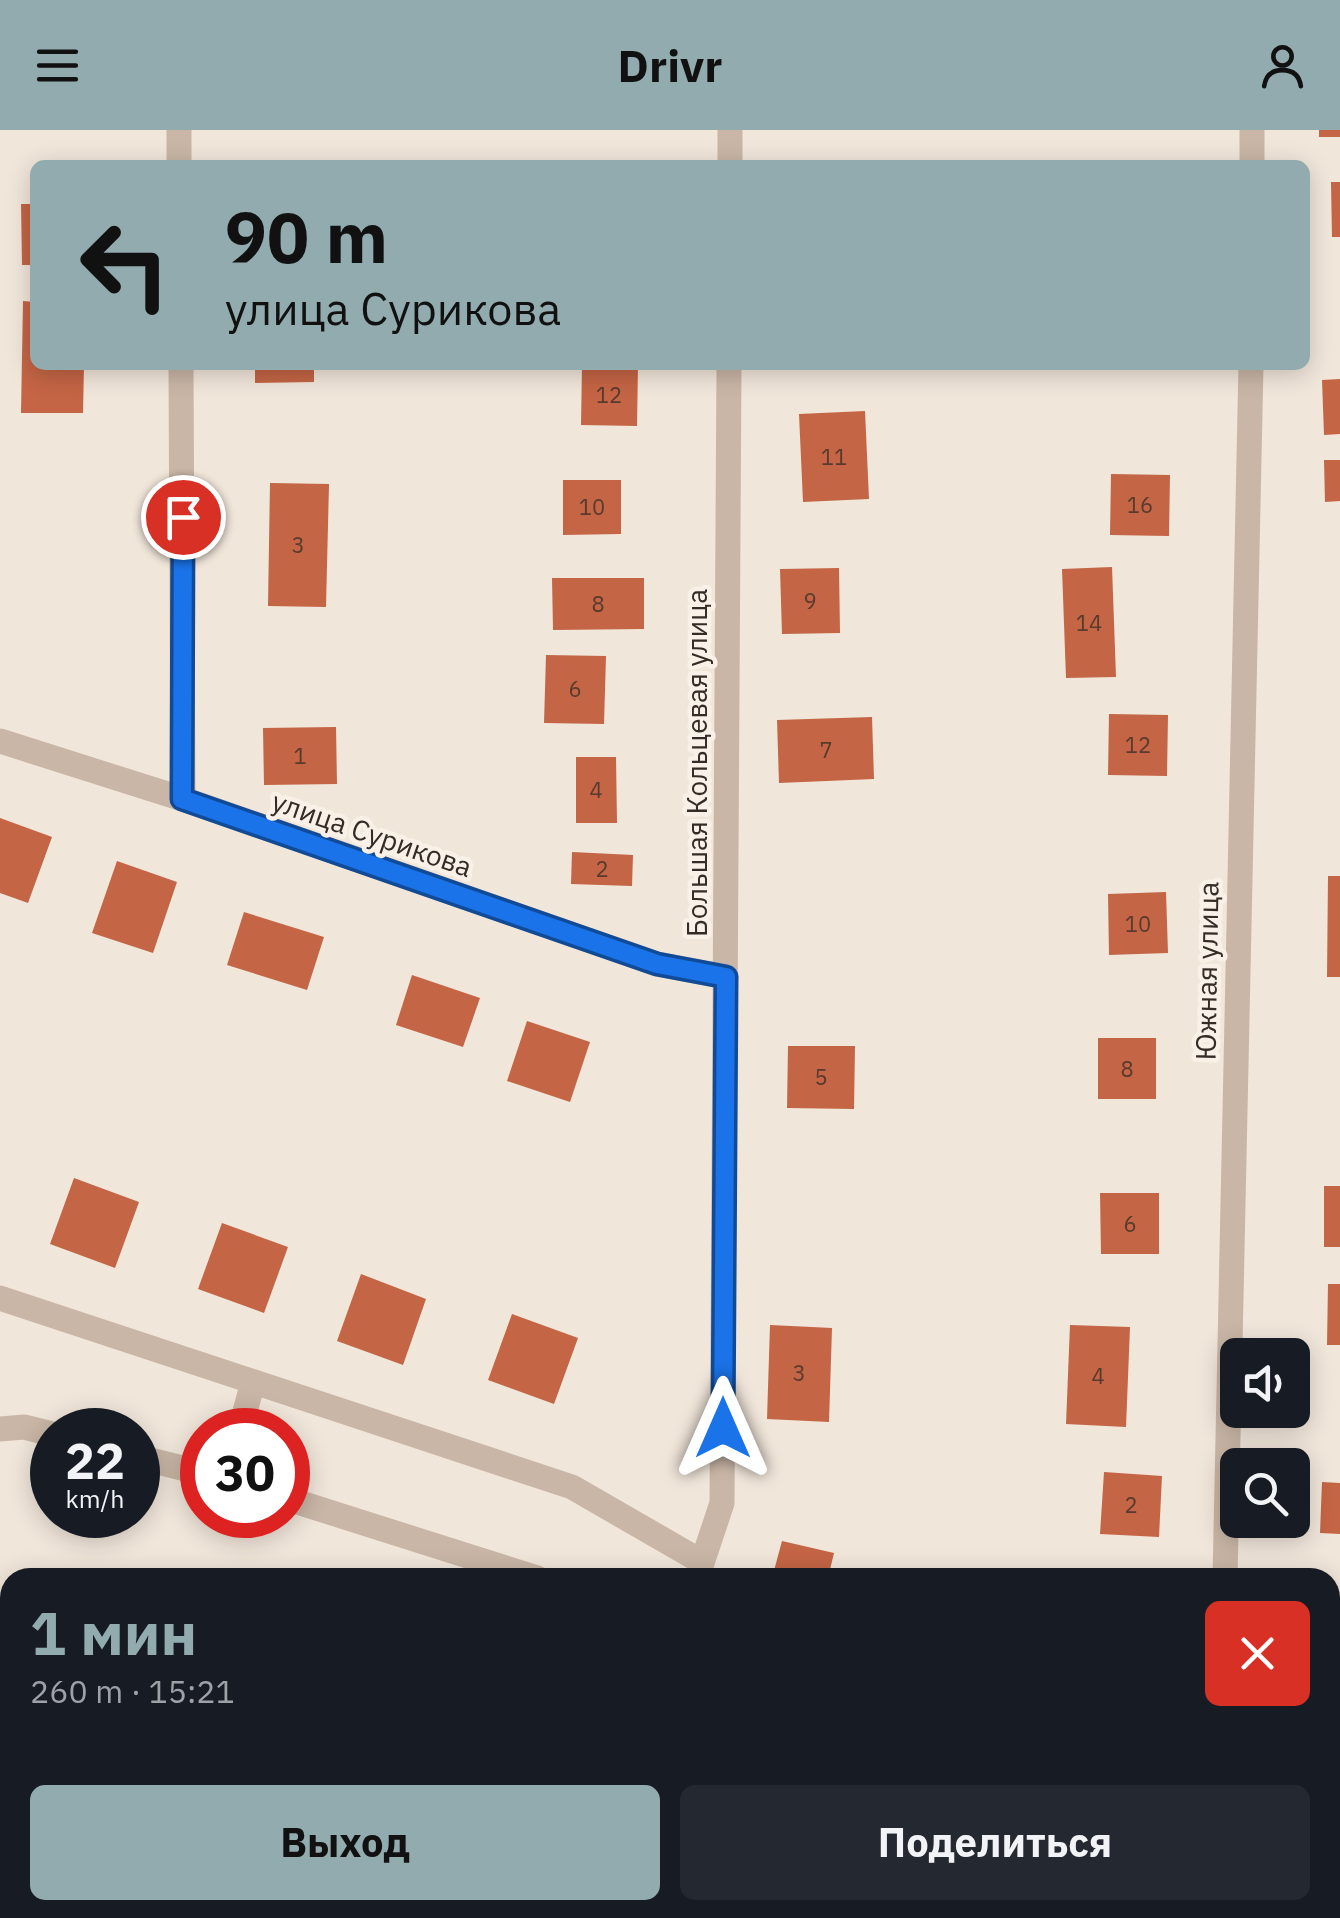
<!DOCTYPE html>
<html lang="ru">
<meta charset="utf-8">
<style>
body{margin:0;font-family:"IBM Plex Sans",sans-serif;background:#242831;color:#f1f3f6;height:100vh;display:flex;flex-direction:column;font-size:38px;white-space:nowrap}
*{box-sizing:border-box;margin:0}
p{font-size:32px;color:#9ea1a6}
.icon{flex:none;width:55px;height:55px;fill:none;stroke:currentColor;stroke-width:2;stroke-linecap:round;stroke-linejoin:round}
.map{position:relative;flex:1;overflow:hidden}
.details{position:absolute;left:0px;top:1438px;width:1340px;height:352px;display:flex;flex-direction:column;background:#171b24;border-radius:30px 30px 0 0;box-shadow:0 5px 25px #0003}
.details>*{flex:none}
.banner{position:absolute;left:30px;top:30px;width:1280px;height:210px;border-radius:15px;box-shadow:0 5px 25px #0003;background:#92abae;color:#111;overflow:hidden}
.controls{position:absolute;left:1220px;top:1208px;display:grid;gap:20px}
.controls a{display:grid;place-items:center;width:90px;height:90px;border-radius:15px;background:#171b24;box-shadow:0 5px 25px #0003;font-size:50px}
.speed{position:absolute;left:30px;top:1278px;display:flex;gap:20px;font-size:50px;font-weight:700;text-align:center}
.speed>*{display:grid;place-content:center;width:130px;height:130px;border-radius:50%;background:#171b24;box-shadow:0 5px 25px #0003;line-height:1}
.speed small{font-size:25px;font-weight:400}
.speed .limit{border:15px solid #d22;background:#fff;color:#111}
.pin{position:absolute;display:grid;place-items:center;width:85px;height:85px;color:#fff;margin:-42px;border:5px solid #fff;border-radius:50%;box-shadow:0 2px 10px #0007}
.me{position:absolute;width:110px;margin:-55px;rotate:0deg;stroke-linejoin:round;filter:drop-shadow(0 0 8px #0008)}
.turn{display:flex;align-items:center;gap:35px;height:210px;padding:0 30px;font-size:45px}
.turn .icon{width:130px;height:130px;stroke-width:2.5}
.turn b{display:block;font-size:70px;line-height:85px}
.round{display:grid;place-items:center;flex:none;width:105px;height:105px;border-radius:15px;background:#242831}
.summary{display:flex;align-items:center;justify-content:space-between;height:170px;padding:0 30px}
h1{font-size:60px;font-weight:700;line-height:75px;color:#92abae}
.action{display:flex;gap:20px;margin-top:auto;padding:20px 30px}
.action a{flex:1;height:115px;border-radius:15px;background:#92abae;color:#111;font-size:40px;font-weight:700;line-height:115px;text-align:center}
.action a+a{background:#242831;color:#f1f3f6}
header{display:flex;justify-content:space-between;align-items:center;height:130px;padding:0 30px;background:#92abae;color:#111;font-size:45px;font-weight:700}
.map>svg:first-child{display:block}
.building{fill:#c46545}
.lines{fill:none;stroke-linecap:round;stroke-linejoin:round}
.minor{stroke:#c9b6a6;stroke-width:25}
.tertiary{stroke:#c9b6a6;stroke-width:25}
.route-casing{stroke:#114b97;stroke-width:25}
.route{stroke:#1a73e8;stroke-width:18}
.labels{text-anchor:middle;stroke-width:9;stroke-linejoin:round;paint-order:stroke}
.number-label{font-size:22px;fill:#593a2e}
.street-label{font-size:28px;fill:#352c27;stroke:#f9f1e7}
</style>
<header><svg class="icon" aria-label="menu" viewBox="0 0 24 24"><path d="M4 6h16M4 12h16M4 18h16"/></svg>Drivr<svg class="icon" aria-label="person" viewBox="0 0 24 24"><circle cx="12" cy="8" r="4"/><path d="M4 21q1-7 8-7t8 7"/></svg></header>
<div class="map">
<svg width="1340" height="1788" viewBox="0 0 1340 1788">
<rect width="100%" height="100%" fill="#f1e6da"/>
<!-- building -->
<path class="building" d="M1319,0h21v7h-21z
M1331,52h9v55h-8z
M21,74h14v61h-13z
M23,171l12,1v63h49l-1,48h-62z
M255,235h59v17l-59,1z
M582,235h56l-1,61 -56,-1z
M1340,249v55l-16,1 -2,-55z
M865,281l4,88 -66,3 -4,-88z
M1324,330h16v41l-15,1z
M1111,344l59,1 -1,61 -59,-1z
M563,350h58v54l-58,1z
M270,353l59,1 -3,123 -58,-1z
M1112,437l4,110 -50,1 -4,-109z
M839,438l1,65 -58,1 -2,-65z
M552,448h92v51l-91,1z
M546,525l60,1 -2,68 -60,-1z
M1109,584l59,1 -1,61 -59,-1z
M872,587l2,62 -95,4 -2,-63z
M336,597l1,57 -73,1 -1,-57z
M576,627h40l1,66h-41z
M0,688l52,19 -24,66 -28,-10z
M572,722l61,3 -1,31 -61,-2z
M117,731l60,21 -24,71 -61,-20z
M1328,746h12v101h-13z
M1166,762l2,61 -59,2 -1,-61z
M244,782l80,25 -17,53 -80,-25z
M412,845l68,23 -17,49 -67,-22z
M527,891l63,21 -20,60 -63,-21z
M1098,908h58v61h-58z
M788,916h67l-1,63 -67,-1z
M74,1048l65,24 -24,66 -65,-24z
M1324,1056h16v61h-16z
M1100,1063h59v61h-58z
M222,1093l66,24 -24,66 -66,-24z
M361,1144l65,25 -23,66 -66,-24z
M1328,1154h12v61h-13z
M512,1184l66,24 -24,66 -66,-24z
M770,1195l62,3 -3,94 -62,-3z
M1070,1195l60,2 -4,100 -60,-3z
M1104,1342l58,4 -3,61 -59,-3z
M1322,1352l18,1v51l-20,-1z
M782,1411l52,12 -6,25h-56z
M1330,1480h10v58h-10z
M1330,1583h10v82h-10z
M10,1693v68h-10v-67z
M711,1780h51v8h-52z
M1215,1780h51l1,8h-52z"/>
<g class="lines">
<!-- minor -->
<path class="minor" d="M179,0v35
M730,35v-35
M181,235l2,434
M0,611l183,58 474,165 69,13
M0,1168l572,189 130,75
M0,1299l24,-2 28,7
M240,1300l13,-48
M138,1327l64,16
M288,1369l249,79
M697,1448l25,-75 7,-1138
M647,1788v-8"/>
<!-- tertiary -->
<path class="tertiary" d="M1252,35v-35
M1225,1448l26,-1213
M0,1632l10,-1
M1330,1700l10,3"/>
</g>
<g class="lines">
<!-- route casing -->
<g class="route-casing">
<path id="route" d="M183,387l-1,282 475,165 69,13 -3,451"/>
</g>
<!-- route -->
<use href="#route" class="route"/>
</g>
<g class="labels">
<!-- number labels -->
<g class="number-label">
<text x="609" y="273">12</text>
<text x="834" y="335">11</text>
<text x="1140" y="383">16</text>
<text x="592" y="385">10</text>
<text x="298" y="423">3</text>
<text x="810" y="479">9</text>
<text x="598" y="482">8</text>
<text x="1089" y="501">14</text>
<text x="575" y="567">6</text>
<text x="1138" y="623">12</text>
<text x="826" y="628">7</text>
<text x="300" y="634">1</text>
<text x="596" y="668">4</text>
<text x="602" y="747">2</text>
<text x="1138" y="802">10</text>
<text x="1127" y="947">8</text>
<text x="821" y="955">5</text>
<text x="1130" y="1102">6</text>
<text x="799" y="1251">3</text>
<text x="1098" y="1254">4</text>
<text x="1131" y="1383">2</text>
</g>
<!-- street labels -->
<g class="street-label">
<text transform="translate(697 633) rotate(-90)" y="10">Большая Кольцевая улица</text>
<text transform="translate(372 704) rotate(19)" y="10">улица Сурикова</text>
<text transform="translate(1207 841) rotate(-89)" y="10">Южная улица</text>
</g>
</g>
</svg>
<div class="controls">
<a><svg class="icon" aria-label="sound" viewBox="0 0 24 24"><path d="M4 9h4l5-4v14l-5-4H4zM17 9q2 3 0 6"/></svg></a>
<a><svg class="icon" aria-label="search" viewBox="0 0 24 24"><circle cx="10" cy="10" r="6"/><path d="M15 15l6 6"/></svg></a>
</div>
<div class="speed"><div>22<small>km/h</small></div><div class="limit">30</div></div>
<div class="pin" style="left:183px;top:387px;background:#d93025"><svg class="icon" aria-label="arrive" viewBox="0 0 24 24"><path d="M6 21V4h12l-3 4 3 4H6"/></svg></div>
<svg class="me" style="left:723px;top:1298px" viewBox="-20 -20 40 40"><path d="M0-17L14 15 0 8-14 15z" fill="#1a73e8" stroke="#fff" stroke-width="4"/></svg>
<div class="banner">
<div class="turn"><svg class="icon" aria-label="left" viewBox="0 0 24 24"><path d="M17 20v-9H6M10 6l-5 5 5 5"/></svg><div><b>90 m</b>улица Сурикова</div></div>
</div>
<section class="details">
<div class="summary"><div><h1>1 мин</h1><p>260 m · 15:21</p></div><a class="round" style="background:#d93025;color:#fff"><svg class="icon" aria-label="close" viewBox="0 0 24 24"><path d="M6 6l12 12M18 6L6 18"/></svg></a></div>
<div class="action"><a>Выход</a><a>Поделиться</a></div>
</section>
</div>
